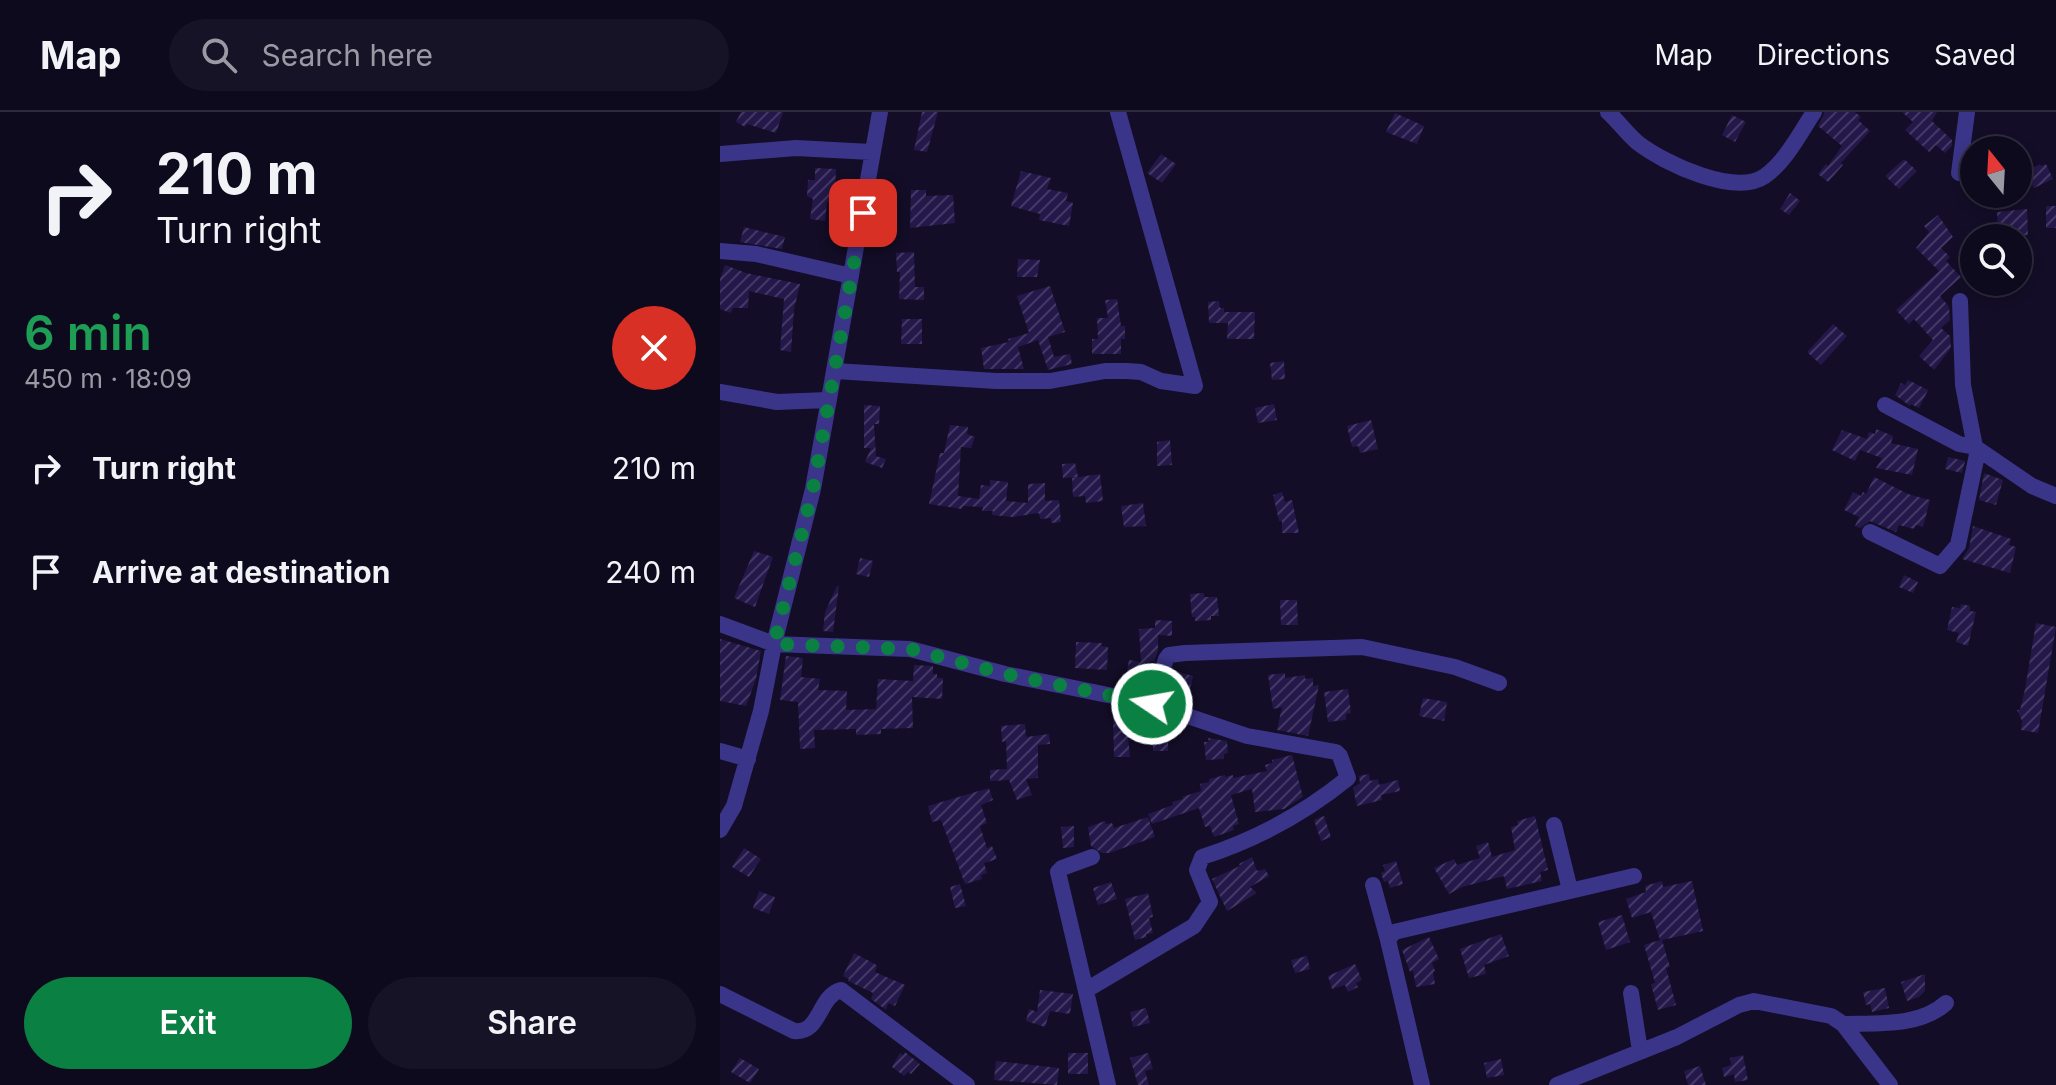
<!DOCTYPE html>
<meta charset="utf-8">
<style>
body{margin:0;font-family:Inter,sans-serif;background:#171326;color:#f1f3f6;height:100vh;display:flex;flex-direction:column;font-size:30px;white-space:nowrap}
*{box-sizing:border-box;margin:0}
p{font-size:26px;color:#9b9aa4}
.icon{flex:none;width:44px;height:44px;fill:none;stroke:currentColor;stroke-width:2;stroke-linecap:round;stroke-linejoin:round}
.map{position:relative;flex:1;overflow:hidden}
.sheet{display:flex;flex-direction:column;background:#0e0a1d;width:720px}
.sheet>*{flex:none}
.guide{background:#0e0a1d;color:#f1f3f6;overflow:hidden}
.needle{width:52px;rotate:342deg}
.buttons{position:absolute;left:1240px;top:24px;display:grid;gap:16px}
.buttons a{display:grid;place-items:center;width:72px;height:72px;border-radius:50%;background:#0e0a1d;box-shadow:0 4px 12px #0003,0 0 0 2px #2e2b3b;font-size:40px}
.pin{position:absolute;display:grid;place-items:center;width:68px;height:68px;color:#fff;margin:-34px;border-radius:16px;box-shadow:0 4px 12px #0006}
.me{position:absolute;width:88px;margin:-44px;rotate:282deg;stroke-linejoin:round;filter:drop-shadow(0 0 6px #0008)}
.turn{display:flex;align-items:center;gap:28px;height:168px;padding:0 24px;font-size:36px}
.turn .icon{width:104px;height:104px;stroke-width:2.5}
.turn b{display:block;font-size:56px;line-height:68px}
.round{display:grid;place-items:center;flex:none;width:84px;height:84px;border-radius:42px;background:#171326}
.headline{display:flex;align-items:center;justify-content:space-between;height:136px;padding:0 24px}
h1{font-size:48px;font-weight:600;line-height:60px;color:#1e9e55}
.action{display:flex;gap:16px;margin-top:auto;padding:16px 24px}
.action a{flex:1;height:92px;border-radius:48px;background:#0b8043;color:#fff;font-size:32px;font-weight:600;line-height:92px;text-align:center}
.action a+a{background:#171326;color:#f1f3f6}
ul{padding:0;list-style:none}
li{display:flex;align-items:center;gap:24px;height:104px;padding:0 24px}
li div{flex:1}
li b{display:block;font-size:30px}
li em{font-style:normal}
header{display:flex;align-items:center;gap:48px;box-sizing:border-box;height:112px;padding:0 40px;background:#0e0a1d;border-bottom:2px solid #2e2b3b}
header strong{font-size:38px}
nav{display:flex;gap:44px;margin-inline-start:auto;font-size:28px}
.search{width:560px;height:72px;background:#171326;display:flex;align-items:center;gap:20px;box-sizing:border-box;padding:0 28px;border-radius:44px;color:#9b9aa4;font-size:30px}
main{display:flex;flex:1;min-height:0}
.map>svg:first-child{display:block}
.building{fill:url(#building-hatch)}
.lines{fill:none;stroke-linecap:round;stroke-linejoin:round}
.minor{stroke:#3b3589;stroke-width:16}
.route{stroke:#0b8043;stroke-width:14;stroke-dasharray:0 25.2}
</style>
<header>
<strong>Map</strong>
<div class="search"><svg class="icon" aria-label="search" viewBox="0 0 24 24"><circle cx="10" cy="10" r="6"/><path d="M15 15l6 6"/></svg>Search here</div>
<nav><a>Map</a><a>Directions</a><a>Saved</a></nav>
</header>
<main>
<section class="sheet">
<div class="guide">
<div class="turn"><svg class="icon" aria-label="right" viewBox="0 0 24 24"><path d="M7 20v-9h11M14 6l5 5-5 5"/></svg><div><b>210 m</b>Turn right</div></div>
</div>
<div class="headline"><div><h1>6 min</h1><p>450 m · 18:09</p></div><a class="round" style="background:#d93025;color:#fff"><svg class="icon" aria-label="close" viewBox="0 0 24 24"><path d="M6 6l12 12M18 6L6 18"/></svg></a></div>
<ul>
<li><svg class="icon" aria-label="right" viewBox="0 0 24 24"><path d="M7 20v-9h11M14 6l5 5-5 5"/></svg><div><b>Turn right</b></div><em>210 m</em></li>
<li><svg class="icon" aria-label="arrive" viewBox="0 0 24 24"><path d="M6 21V4h12l-3 4 3 4H6"/></svg><div><b>Arrive at destination</b></div><em>240 m</em></li>
</ul>
<div class="action"><a>Exit</a><a>Share</a></div>
</section>
<div class="map">
<svg width="1336" height="973" viewBox="0 0 1336 973">
<defs>
<pattern id="building-hatch" width="6" height="6" patternUnits="userSpaceOnUse" patternTransform="scale(2)"><rect width="6" height="6" fill="#231849"/><path d="M-1 1l2-2M0 6l6-6M5 7l2-2" fill="none" stroke="#423964"/></pattern>
</defs>
<rect width="100%" height="100%" fill="#130d27"/>
<!-- building -->
<path class="building" d="M21,0h42l-7,21 -29,-9 -2,3 -9,-5z
M202,0h16l-11,40 -13,-2z
M1105,0h30l6,5 -3,3 12,11 -29,32 2,2 -15,17 -10,-8 8,-10 2,2 14,-20 -24,-20z
M1182,0h35l-5,9 20,19v6l-7,7 -9,-8 -7,7 -24,-22 8,-8z
M675,1l29,13 -7,18 -31,-12z
M1012,3l14,7 -11,20 -13,-7z
M441,42l15,10 -14,19 -15,-10z
M1184,47l13,12 -18,18 -14,-13z
M1320,52l1,2 5,-2 7,15 -19,9 -8,-16z
M95,56l21,1 -1,24 17,4 -2,10 -23,-5 -2,19 -15,-2 3,-20 -6,-3 1,-16h7z
M301,59l30,7 -4,11 21,4 -2,8 7,2 -4,23 -30,-6 1,-6 -29,-8z
M191,78h15v6l27,-1 2,28 -45,5z
M1070,81l10,8 -11,14 -9,-6z
M1326,94h10v22h-10z
M1307,97l1,26 -30,2 -1,-25z
M1218,103l15,22 -12,11 9,9 -4,4 15,16 -21,19 9,11 1,13 -9,8 9,8 1,12 -17,22 -15,-14 14,-16 -19,-21 -5,5 -13,-14 43,-39 -23,-23 13,-16 -5,-6z
M24,115l41,10 -3,12 -42,-7z
M194,140l1,35h9v13l-25,-1 1,-27h-3l-1,-19z
M298,147l22,1 -3,17h-20z
M5,153l21,8 54,11 -6,26 -3,42 -11,-2 4,-51 -35,-8 -1,17h-15l-2,5 -11,-4v-30z
M330,174l15,46 -17,5 6,20 16,-3 2,10 -24,6 -10,-30 -20,7 6,22h-40l-3,-21 28,-6 -1,-3 21,-6 -12,-37z
M397,187l4,27h4v13h-4v15h-29v-15h6l-1,-21h11l-3,-18z
M499,189l1,7h4v4h31l-1,27h-27l1,-16h-19l-1,-21z
M182,207h20v25h-21z
M1113,212l14,12 -26,29 -14,-13z
M564,249l1,18 -13,1 -2,-17z
M1188,268l20,10 -9,18 -8,-4 -1,2 -15,-11 6,-12 4,2z
M554,292l3,16 -19,3 -3,-15z
M144,293l16,1 -1,18h-5l2,32 10,3 -4,9 -17,-6 6,-14h-7z
M651,308l7,29 -18,4 -2,-7 -6,1 -5,-21z
M230,313l18,2 -1,7 8,3 -4,11 -10,-1 -3,49 21,3 2,-14 9,1v-6l18,2 -2,19 22,2v-19l17,-1v18l14,-1 2,22 -10,1v-5l-11,1 -1,-6 -26,4 -21,-2 1,-4h-11l1,-4 -20,-1 -1,3 -33,-5 11,-51h4z
M1156,317l17,7 -2,7 27,6 -6,26 -36,-7 6,-10 -22,-8 -5,11 -23,-11 10,-20 25,9 2,-7 6,2z
M450,328l2,25 -15,1v-24z
M1228,345l17,4 -3,12 -17,-4z
M355,351l3,14 -15,1 -1,-14z
M1264,361l19,7 -7,25 -17,-5z
M380,362l3,27 -17,2 -1,-7 -12,1 -1,-19z
M1154,365l34,17 22,6 -7,27 -7,-2 -2,4 -15,-4 -3,7 -26,-11 -10,7 -5,-2 4,-9 -15,-7 9,-18 8,4 2,-4 3,2z
M562,380l3,10 7,-2 7,33h-17v-12h-3l-6,-26z
M423,391l3,23 -22,1 -3,-21z
M1253,414l38,13 -2,6 7,2 -6,26 -48,-14 7,-11z
M34,439l19,6 -18,50 -21,-9z
M140,446l13,3 -4,16 -13,-3z
M1184,463l14,7 -5,11 -14,-6z
M117,474h2l-6,46 -10,-1 2,-19z
M484,481v4h13l2,19h-8v4l-16,1v-4h-3l-2,-23z
M560,488h17l1,25h-17z
M1241,492l9,2v5l6,1 -8,34 -12,-4 3,-9 -12,-3 5,-23 8,1z
M435,508l17,1v15l-14,-1v16l-4,10h-4l-3,23h-5l-3,-1 1,-10 -13,-2 2,-11 12,2 -2,-33 16,-1z
M1316,511l20,4 -18,106 -17,-3 1,-9 -5,-11h3l5,-21z
M0,527l41,12 -5,28 -10,27 -26,-5z
M356,530l26,1 -1,3 7,1 -1,23 -32,-2z
M66,544l17,2 -2,19 19,2 -2,11 29,1 -1,19 30,-1 2,-30 35,2 1,-16 19,1v8h4v4h6l-1,21 -30,-2 1,31 -32,1v5l-25,1v-6l-42,1 1,18 -15,1 -2,-47 -18,-2z
M454,559l19,5 -6,27 -21,-6z
M565,561v5l20,-3v4l8,-1v8l6,-1 -11,51 -31,-6 5,-23 -9,2 -5,-34z
M628,577l3,24 -5,1v6l-18,2 -4,-30z
M703,586l24,4 -3,19 -25,-5z
M406,602l4,43h-16l-1,-42z
M436,611l12,1v27h-15v-5h-2z
M305,612l1,13 23,-3 1,10 -12,1v33l-12,1 6,16 -15,5 -8,-20 -19,1v-11l17,-1 -1,-28 -4,1 -1,-16z
M488,626l19,3 1,12 -4,1v5l-18,1 -2,-18h5z
M572,643l11,42 -19,12 -29,3 -3,-23 -21,6 8,29 -6,2 1,4 -20,7 -4,-11 -5,1 -6,-19 -47,16 -4,-10 25,-9 -1,-3 11,-3 -1,-2 19,-6 -1,-7 9,-2v-3l16,-4v2l8,-2v3l34,-7 -2,-6 7,-2v-3z
M649,662l1,7 8,-2 1,6 19,-5 2,11 -19,4 1,5 -25,6 -4,-18 7,-5 -1,-7z
M269,676l4,12 -12,5 6,18 -7,3 7,22 5,-2 5,13 -13,4 3,10 -6,2 1,4 -17,5 -24,-64 -9,2 -4,-16z
M604,704l7,21 -10,4 -7,-21z
M815,704l13,54 -8,2 2,9 -35,8 -3,-13 -42,11 -13,7 -15,-26 20,-9 3,6 23,-7 -4,-12 12,-4 4,15 23,-7 -4,-23 7,-2 -1,-4z
M428,705l7,20 -46,16h-7l-11,-7 -3,-19 17,-6 1,3 6,-1 2,5z
M354,714v21l-11,1 -2,-21z
M24,736l17,11 -12,18 -17,-10z
M532,745l5,14 8,-2 4,7 -19,11 7,6 -30,18 -15,-32 28,-13 -1,-2z
M676,749l7,23 -13,4 -2,-7 -4,1 -3,-9 4,-2 -2,-6z
M942,769l1,6 29,-6 11,50 -41,9 8,27 -4,1 10,37 -18,5 -7,-26 4,-1 -11,-38 16,-5 -9,-28 -19,6 -6,-19 20,-7 -1,-6z
M391,770l6,17 -19,6 -5,-17z
M240,772l6,22 -11,2 -5,-21z
M39,779l16,6 -6,17 -16,-6z
M428,781l5,24 -4,1 4,15 -7,1 1,3 -12,3 -10,-41z
M902,803l8,27 -24,8 -8,-28z
M781,822l8,22 -25,9 2,9 -17,4 -9,-29z
M709,825l10,22 -7,4 3,8 -2,1 2,12 -19,3 -3,-16 -3,1 -8,-22z
M134,841l21,11 2,2 -2,6 30,13 -10,21 -7,-3 -2,7 -15,-11 2,-6 -25,-12 1,-2 -6,-3z
M587,844l3,13 -15,4 -4,-13z
M635,852l7,16 -6,3 2,4 -10,5 -3,-7 -13,4 -4,-13z
M1205,862v17l-6,6 -12,4 -6,-19z
M1165,876l4,20 -17,4 -2,-8 -4,1 -3,-13z
M320,878l33,4 -3,20 -20,-3 -5,16 -19,-6 3,-12 8,3z
M426,896l4,15 -17,4 -3,-15z
M185,940l15,12 -9,10 -3,-2 -4,4 -12,-9 8,-14 3,2z
M348,941h20v21h-20z
M428,941l5,16 -8,2 4,14h-11l-8,-27z
M1023,943l5,25 -13,2 -1,-8 -10,3 -2,-9 9,-3 -1,-7z
M20,946l19,11 -9,14 -19,-11z
M781,947l3,16 -17,3 -3,-15z
M276,949l63,7 -2,17 -63,-5z
M980,954l6,19h-18l-4,-14z"/>
<g class="lines">
<!-- minor -->
<path class="minor" d="M888,0c11,10 19,22 30,31 26,20 97,54 127,33 21,-15 35,-43 49,-64
M0,42l76,-6 75,4
M1239,61l8,-61
M0,139l36,3 95,22
M1240,189l3,84 12,62 57,39 24,10
M115,259l161,10h54l55,-10h22l14,1 20,9 34,5 -77,-274
M0,280l57,10 50,-2
M1165,293l74,39 16,3
M1150,420l70,34 18,-21 20,-95
M0,512l54,20 136,5 95,25 147,30 95,32 89,16 4,4 8,22c-43,35 -93,62 -146,79l-5,13 13,32 -16,24 -106,63
M432,592l14,-45 3,-4 16,-2 177,-6 93,20 44,16
M0,639l28,8
M834,713l16,65
M0,718l14,-24 27,-95 13,-67 39,-155 67,-377
M372,745l-30,11 -4,4 50,213
M653,773l15,55
M911,881l9,58
M0,882l74,37c27,3 24,-35 47,-41l126,95
M1123,912c34,-1 77,3 103,-21
M702,973l-34,-145 6,-8 240,-56
M837,973l120,-48 62,-32 15,-4 77,15 12,8 47,61"/>
</g>
<g class="lines">
<!-- route -->
<path class="route" d="M143,101l-50,276 -39,155 136,5 95,25 147,30"/>
</g>
</svg>
<div class="buttons">
<a><svg class="needle" viewBox="-14 -14 28 28"><path d="M0-13l5 13h-10z" fill="#e53935"/><path d="M0 13l5-13h-10z" fill="#9b9aa4"/></svg></a>
<a><svg class="icon" aria-label="search" viewBox="0 0 24 24"><circle cx="10" cy="10" r="6"/><path d="M15 15l6 6"/></svg></a>
</div>
<div class="pin" style="left:143px;top:101px;background:#d93025"><svg class="icon" aria-label="arrive" viewBox="0 0 24 24"><path d="M6 21V4h12l-3 4 3 4H6"/></svg></div>
<svg class="me" style="left:432px;top:592px" viewBox="-20 -20 40 40"><circle r="17" fill="#0b8043" stroke="#fff" stroke-width="3"/><path d="M0-11L8 9 0 5-8 9z" fill="#fff"/></svg>
</div>
</main>
